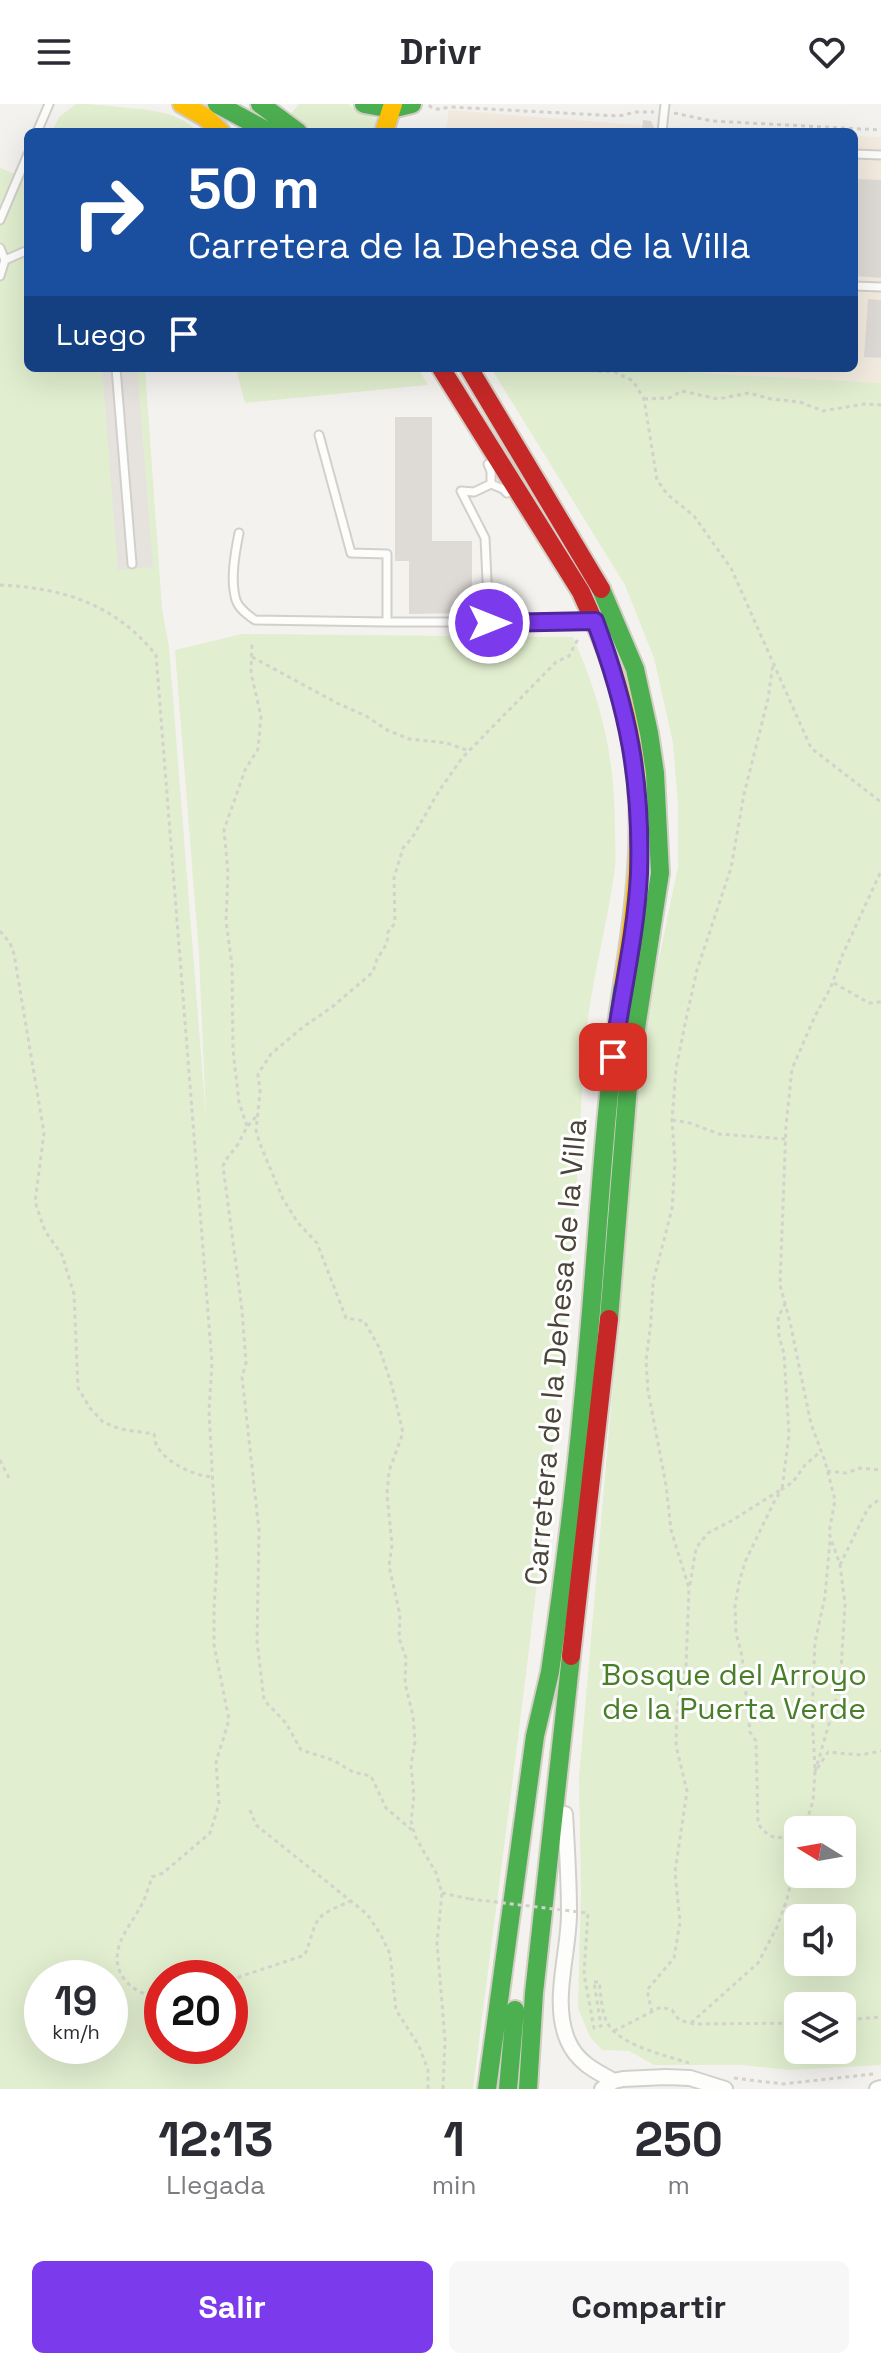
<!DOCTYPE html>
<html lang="es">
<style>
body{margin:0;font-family:"Space Grotesk",sans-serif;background:#f7f7f7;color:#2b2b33;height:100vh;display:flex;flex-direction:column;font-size:30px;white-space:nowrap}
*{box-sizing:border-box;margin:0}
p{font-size:26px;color:#7c7c81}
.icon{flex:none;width:44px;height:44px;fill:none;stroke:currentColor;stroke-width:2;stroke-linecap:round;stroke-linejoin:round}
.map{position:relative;height:1985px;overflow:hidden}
.side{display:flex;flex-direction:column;background:#fff;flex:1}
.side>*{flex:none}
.guide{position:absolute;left:24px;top:24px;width:834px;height:244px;border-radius:12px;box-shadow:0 8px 32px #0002;background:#1a4fa0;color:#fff;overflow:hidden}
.needle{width:52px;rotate:281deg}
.tools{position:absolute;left:784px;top:1712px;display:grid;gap:16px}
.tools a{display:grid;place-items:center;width:72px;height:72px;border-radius:12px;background:#fff;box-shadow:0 8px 32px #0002;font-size:40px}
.speed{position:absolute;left:24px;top:1856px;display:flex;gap:16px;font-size:40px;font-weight:700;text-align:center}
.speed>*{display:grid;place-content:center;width:104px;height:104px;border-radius:50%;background:#fff;box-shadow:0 8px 32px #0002;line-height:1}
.speed small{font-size:20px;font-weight:400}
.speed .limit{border:12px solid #d22;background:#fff;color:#111}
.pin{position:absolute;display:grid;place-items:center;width:68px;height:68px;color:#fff;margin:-34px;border-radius:16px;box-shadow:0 4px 12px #0006}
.me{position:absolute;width:88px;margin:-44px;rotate:90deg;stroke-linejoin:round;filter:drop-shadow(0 0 6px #0008)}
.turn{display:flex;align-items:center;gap:28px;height:168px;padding:0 32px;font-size:36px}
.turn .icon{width:104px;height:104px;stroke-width:2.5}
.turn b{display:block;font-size:56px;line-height:68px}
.then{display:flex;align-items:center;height:76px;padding:0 32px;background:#0003;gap:16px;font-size:30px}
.eta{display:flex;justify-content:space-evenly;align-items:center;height:136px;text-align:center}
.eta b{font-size:48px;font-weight:700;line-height:56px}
.primary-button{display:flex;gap:16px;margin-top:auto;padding:16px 32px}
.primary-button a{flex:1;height:92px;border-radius:12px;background:#7c3aed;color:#fff;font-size:32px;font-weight:700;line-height:92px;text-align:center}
.primary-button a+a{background:#f7f7f7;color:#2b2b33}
header{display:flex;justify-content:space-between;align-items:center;height:104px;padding:0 32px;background:#fff;font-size:36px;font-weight:700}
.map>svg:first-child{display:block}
.commercial{fill:#f3ebdf}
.green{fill:#e1eecf;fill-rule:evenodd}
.parking{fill:#e6e3df}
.building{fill:#dedbd6}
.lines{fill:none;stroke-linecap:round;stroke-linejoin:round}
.lane-casing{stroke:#d2d0cb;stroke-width:11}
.street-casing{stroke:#d2d0cb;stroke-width:18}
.fast-casing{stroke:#d3cfc5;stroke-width:22}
.slow-casing{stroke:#d3cfc5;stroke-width:22}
.jam-casing{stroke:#d3cfc5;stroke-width:22}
.path{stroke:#d3d2cc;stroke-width:3;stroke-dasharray:4 4;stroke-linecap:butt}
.lane{stroke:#fdfdfc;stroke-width:7}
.street{stroke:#fdfdfc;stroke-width:14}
.fast{stroke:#4caf50;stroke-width:18}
.slow{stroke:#ffc107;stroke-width:18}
.jam{stroke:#c62828;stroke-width:18}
.path-bridge{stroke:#d3d2cc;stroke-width:3;stroke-dasharray:4 4;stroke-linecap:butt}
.route-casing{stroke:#51269a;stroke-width:20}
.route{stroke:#7c3aed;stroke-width:14}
.labels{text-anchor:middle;stroke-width:6;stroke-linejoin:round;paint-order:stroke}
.street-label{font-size:30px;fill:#4b4439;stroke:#fff}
.park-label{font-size:30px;fill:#4a7f2a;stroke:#fff}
</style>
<header><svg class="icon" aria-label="menu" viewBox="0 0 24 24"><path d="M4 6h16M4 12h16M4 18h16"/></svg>Drivr<svg class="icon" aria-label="heart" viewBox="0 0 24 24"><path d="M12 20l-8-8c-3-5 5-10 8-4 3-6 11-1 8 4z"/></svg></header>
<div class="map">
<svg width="881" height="1985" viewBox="0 0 881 1985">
<rect width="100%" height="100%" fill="#f4f2ee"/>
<!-- commercial -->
<path class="commercial" d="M449,6l214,17 106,5h-324z
M854,32l27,1v246l-268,-15h241z"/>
<!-- green -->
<path class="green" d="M76,0c17,0 34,2 51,4 27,2 51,4 71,24h-146l7,-15z
M299,0h49l10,8 18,7 2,3 -6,10h-57l-24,-18z
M0,64l28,11v189h117l17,241 7,38 37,471 -7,-163 -24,-305 67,-16 331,3c29,66 42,121 42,193 0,12 1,25 0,37 -8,63 -27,125 -31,189 -5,90 -10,182 -19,272 -25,254 -60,507 -92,761h-473zM42,1874h68v68h-68zM162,1874h68v68h-68z
M236,264h182l10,17 -183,18z
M491,264h122l268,15v1682l-92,5 -47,-5h-88l-25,-14 -27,-1 -12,-13 -12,-29 3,-116 -2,-114 64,-743 35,-168v-61l-5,-63 -19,-85 -29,-73zM798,1726h44v44h-44zM798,1814h44v44h-44zM798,1902h44v44h-44z"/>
<!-- parking -->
<path class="parking" d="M102,264h35l16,199 -35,3z"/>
<!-- building -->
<path class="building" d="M643,16l8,1 3,7 -5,3 -7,-1z
M854,75l27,1v98l-27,-2z
M868,195l13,1v58l-17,-1z
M395,313h37v124h40v72l-63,1v-53h-14z"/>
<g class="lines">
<!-- lane casing -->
<g class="lane-casing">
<path id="lane" d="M37,28l12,-28
M662,28l3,-28
M854,50l27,1
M0,116l28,-66
M0,144l5,12 -5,16
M5,156l23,-10
M854,182l27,1
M116,264l16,196
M319,331l32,118 36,1v68
M488,360l3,7v13l12,5 4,4
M239,429c-4,20 -9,47 -3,67 3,9 12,15 19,20l132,2h202
M489,519l-4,-85 -24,-47 13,1 17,-8"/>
</g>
<!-- street casing -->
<g class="street-casing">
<path id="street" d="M565,1710c2,33 4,66 4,99 0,40 -18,90 -1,128 9,21 27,30 46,40
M602,1985l12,-8 9,-2 43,-2 24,1 35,11
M877,1985l4,-1"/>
</g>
<!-- fast casing -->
<g class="fast-casing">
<path id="fast" d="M217,0l52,28
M260,0l38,28
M364,0l27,5 21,-5
M601,485l34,80 14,64 6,40 5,100 -31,201 -20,245
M550,1568c16,-108 29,-217 38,-326 11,-121 16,-242 35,-362
M487,1985l48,-353 15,-64
M508,1985l7,-79
M528,1985l6,-96 37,-337"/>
</g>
<!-- slow casing -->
<g class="slow-casing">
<path id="slow" d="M182,0l23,13 16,15
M384,28l9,-28
M597,524c54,126 47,224 26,356"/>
</g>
<!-- jam casing -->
<g class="jam-casing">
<path id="jam" d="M441,264l140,224 16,36
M469,264l132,221
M571,1552l38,-337"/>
</g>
<!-- path -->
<path class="path" d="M429,1c6,7 13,3 21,2l169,9 17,-4h18
M674,9l38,8 169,9
M526,264l89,4 18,9 11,18 13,81 10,14 27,22 37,52 80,180 70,54
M644,295l25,-1 13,-7 36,8 31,-6 22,6 29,3 23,9 42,-7 16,1
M0,481c63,3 115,19 156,70l56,708 -3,48 8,151 -3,46v37l15,75 -13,42 3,42 -9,29 -47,40 -11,4c-3,9 -6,20 -11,29 -7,13 -20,29 -23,44 -6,28 19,46 44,48
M252,553l85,46 29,13 21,14 22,9 38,4 22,8
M0,827l10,12 4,11 30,179 -9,69 10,29 17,24 12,39 4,94 12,20 13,14 17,7 34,5c1,4 1,9 3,12 8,16 39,31 56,31
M834,879l35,20 12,-1
M256,1013c-9,8 -12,16 -18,27 -5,8 -12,13 -15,22l19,144 4,53 -4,14 17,153 -2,111 7,59 22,23 15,27 32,10 20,12 18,4 15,32 27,23
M672,1016l18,3 29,11 66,5
M247,1022l-8,-24 -6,-52 -1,-85 -6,-44 2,-48 -4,-43 21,-60 13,-21 3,-33 -10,-43 1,-31
M0,1356l9,18
M827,1367l19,2 14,-5 21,2
M840,1461l28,-57 13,-10
M690,1481l6,-37 12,-15 23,-12 51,-32 7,-54 -5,-81 -5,-18 -1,-19 7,-13
M815,1664l-3,-53 3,-73 10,-45 5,-56
M815,1668l25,-86 5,-82 -5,-39 -11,-32 6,-33 -10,-39 -14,-37 -21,-102 -10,-37 6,-159 6,-57 23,-53 15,-27 12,-33 39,-85
M250,1706l6,15 111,89 14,21 9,19 6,56 23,36 9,24v19
M804,1726l9,-29 2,-29 13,-20 33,3 20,-4
M798,1731c-20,3 -26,7 -40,-11l-2,-83 -6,-9 -8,-76 -6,-23 -1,-27 4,-23 6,-21 29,-60 8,-13 11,-7 12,-17 15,-13
M442,1789l28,6
M230,1876l75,-25c14,-39 6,-37 46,-54
M594,1878h5c2,11 2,26 7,38 10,25 59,35 83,43
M652,1908l-5,-22 27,-32 6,-36 -5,-50 12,-81 -11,-45 1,-38 9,-42 3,-78 -18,-58 -5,-45 -18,-94 -2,-30 5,-39 2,-40 19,-73 3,-47 -3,-42 4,-51 9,-45 12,-54 34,-102 13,-74 24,-95 5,-35
M842,1916l39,-3
M691,1919l67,-60 19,-36 10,-28 11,-46
M614,1927l47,-24 11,3 7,10 15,4 104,-1
M734,1974l49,6 90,-10
M443,1985l2,-49 -8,-97 5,-50 -6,-20 -21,-37 -4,-15 3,-25 -3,-31 4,-23 -2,-26 -8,-33 1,-25 -7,-20 1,-23 -11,-49 3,-21 -5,-51 2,-23 14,-38 -11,-47 -13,-39 -15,-26 -18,-3 -29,-75 -19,-20 -15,-24 -23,-55 -4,-13 4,-39 -2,-18 13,-20 32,-27 29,-20 41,-35 4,-13 10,-16 1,-11 7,-9 -1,-45 9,-30 9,-10 27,-47 23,-33 94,-96 13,-6 10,-19"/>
<!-- lane -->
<use href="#lane" class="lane"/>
<!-- street -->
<use href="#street" class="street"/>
<!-- fast -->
<use href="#fast" class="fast"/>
<!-- slow -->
<use href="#slow" class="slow"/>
<!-- jam -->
<use href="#jam" class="jam"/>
<!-- path-bridge -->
<path class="path-bridge" d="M470,1795l118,14 -4,61 10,54 7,-2 -7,-44"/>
</g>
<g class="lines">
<!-- route casing -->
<g class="route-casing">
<path id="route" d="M489,519l106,-2c33,88 47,159 44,253 -3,61 -18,122 -26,183"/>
</g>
<!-- route -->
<use href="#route" class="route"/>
</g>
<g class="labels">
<!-- street labels -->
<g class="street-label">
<text transform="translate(556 1248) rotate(-85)" y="10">Carretera de la Dehesa de la Villa</text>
</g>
<!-- park labels -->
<g class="park-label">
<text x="734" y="1581">Bosque del Arroyo<tspan x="734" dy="34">de la Puerta Verde</tspan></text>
</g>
</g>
</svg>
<div class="tools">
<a><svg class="needle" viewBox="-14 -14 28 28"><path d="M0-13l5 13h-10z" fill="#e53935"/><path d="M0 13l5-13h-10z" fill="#7c7c81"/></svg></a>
<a><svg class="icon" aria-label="sound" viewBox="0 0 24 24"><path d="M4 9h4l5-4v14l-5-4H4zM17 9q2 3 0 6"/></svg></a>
<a><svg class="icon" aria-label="layers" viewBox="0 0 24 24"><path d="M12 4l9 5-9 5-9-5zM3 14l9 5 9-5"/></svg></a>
</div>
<div class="speed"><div>19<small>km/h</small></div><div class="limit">20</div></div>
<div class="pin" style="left:613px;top:953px;background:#d93025"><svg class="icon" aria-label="arrive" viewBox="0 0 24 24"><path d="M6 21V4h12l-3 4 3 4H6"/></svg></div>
<svg class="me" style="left:489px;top:519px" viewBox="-20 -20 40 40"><circle r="17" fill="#7c3aed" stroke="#fff" stroke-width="3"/><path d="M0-11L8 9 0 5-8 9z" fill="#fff"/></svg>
<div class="guide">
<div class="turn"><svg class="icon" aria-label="right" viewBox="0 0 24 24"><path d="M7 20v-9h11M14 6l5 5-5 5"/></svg><div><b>50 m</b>Carretera de la Dehesa de la Villa</div></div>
<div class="then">Luego<svg class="icon" aria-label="arrive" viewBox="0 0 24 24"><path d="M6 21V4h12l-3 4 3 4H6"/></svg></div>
</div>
</div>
<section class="side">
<div class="eta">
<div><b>12:13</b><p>Llegada</p></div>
<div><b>1</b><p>min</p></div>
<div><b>250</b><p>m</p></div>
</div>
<div class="primary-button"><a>Salir</a><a>Compartir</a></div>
</section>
